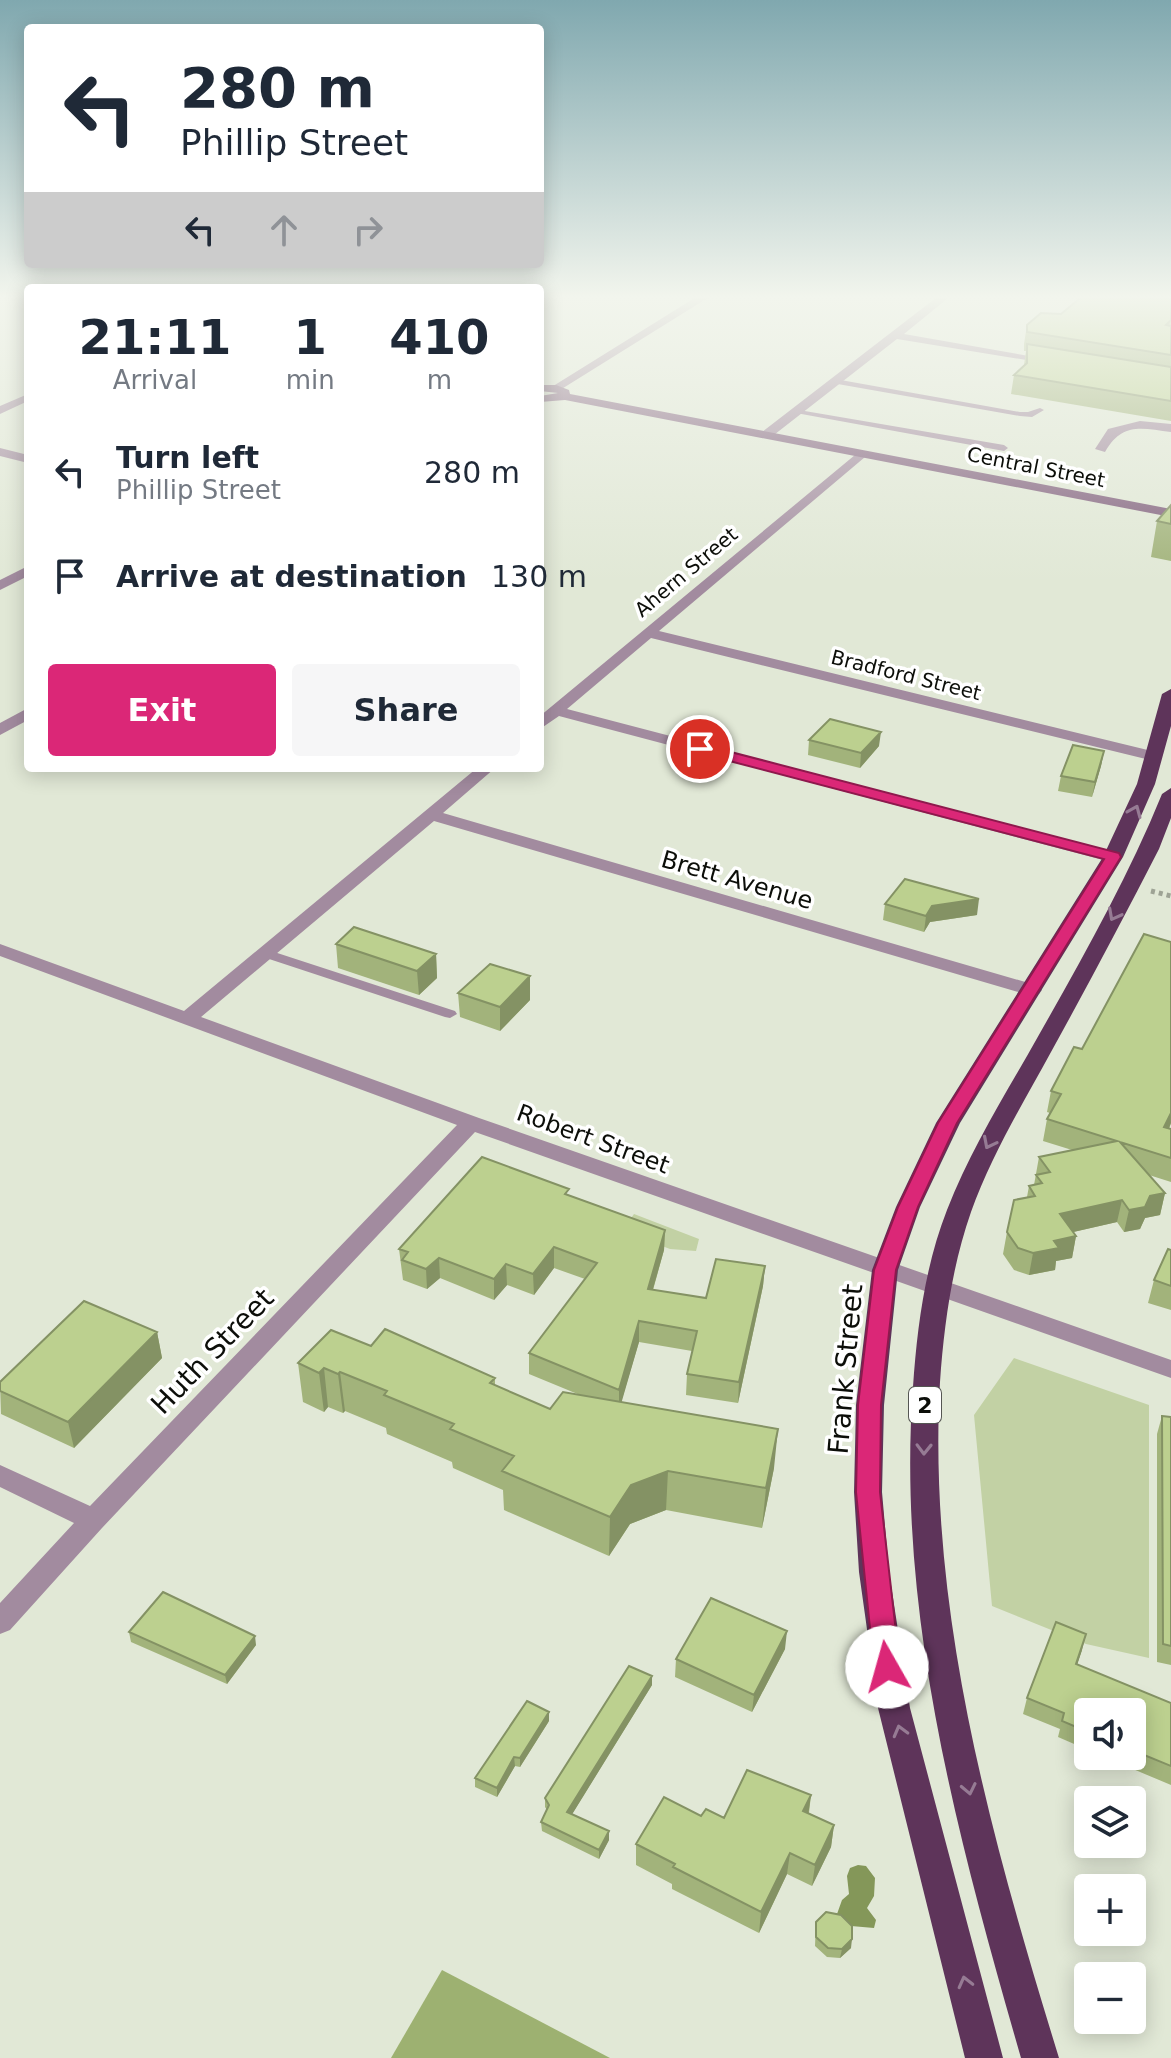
<!DOCTYPE html>
<meta charset="utf-8">
<style>
body{margin:0;font-family:"DejaVu Sans",sans-serif;background:#f6f6f7;color:#1f2937;height:100vh;display:flex;flex-direction:column;font-size:30px;white-space:nowrap}
*{box-sizing:border-box;margin:0}
p{font-size:26px;color:#747a83}
.icon{flex:none;width:44px;height:44px;fill:none;stroke:currentColor;stroke-width:2;stroke-linecap:round;stroke-linejoin:round}
.map{position:relative;flex:1;overflow:hidden}
.panel{position:absolute;left:24px;top:284px;width:520px;height:488px;display:flex;flex-direction:column;background:#fff;border-radius:8px;box-shadow:0 4px 20px #0003}
.panel>*{flex:none}
.banner{position:absolute;left:24px;top:24px;width:520px;height:244px;border-radius:8px;box-shadow:0 4px 20px #0003;background:#fff;color:#1f2937;overflow:hidden}
.controls{position:absolute;left:1074px;top:1698px;display:grid;gap:16px}
.controls a{display:grid;place-items:center;width:72px;height:72px;border-radius:8px;background:#fff;box-shadow:0 4px 20px #0003;font-size:40px}
.pin{position:absolute;display:grid;place-items:center;width:68px;height:68px;color:#fff;margin:-34px;border:4px solid #fff;border-radius:50%;box-shadow:0 2px 8px #0007}
.me{position:absolute;width:88px;margin:-44px;rotate:353deg;stroke-linejoin:round;filter:drop-shadow(0 0 6px #0008)}
.turn{display:flex;align-items:center;gap:28px;height:168px;padding:0 24px;font-size:36px}
.turn .icon{width:104px;height:104px;stroke-width:2.5}
.turn b{display:block;font-size:56px;line-height:68px}
.lanes{display:flex;align-items:center;height:76px;padding:0 24px;background:#0003;justify-content:center;gap:40px;direction:ltr}
.lanes .off{opacity:.35}
.eta{display:flex;justify-content:space-evenly;align-items:center;height:136px;text-align:center}
.eta b{font-size:48px;font-weight:700;line-height:56px}
.button{display:flex;gap:16px;margin-top:auto;padding:16px 24px}
.button a{flex:1;height:92px;border-radius:8px;background:#db2777;color:#fff;font-size:32px;font-weight:700;line-height:92px;text-align:center}
.button a+a{background:#f6f6f7;color:#1f2937}
ul{padding:0;list-style:none}
li{display:flex;align-items:center;gap:24px;height:104px;padding:0 24px}
li div{flex:1}
li b{display:block;font-size:30px}
li em{font-style:normal}
.map>svg:first-child{display:block}
.green{fill:#c2d1a4}
.forest{fill:#9db171}
.water{fill:#849759}
.lines{fill:none;stroke-linecap:round;stroke-linejoin:round}
.path{stroke:#9ea395;stroke-width:5;stroke-dasharray:4 4;stroke-linecap:butt}
.service{fill:#a28b9f;fill-rule:evenodd}
.minor{fill:#a28b9f;fill-rule:evenodd}
.secondary{fill:#81607d;fill-rule:evenodd}
.trunk{fill:#5e345a;fill-rule:evenodd}
.wall{fill:#a2b37b}
.shaded-wall{fill:#849264}
.building{fill:#bcd08f;stroke:#849264;stroke-width:2}
.oneway{stroke:#967b94}
.route{fill:#db2777;stroke:#8e194d;stroke-width:2}
.labels{text-anchor:middle;stroke-width:7;stroke-linejoin:round;paint-order:stroke}
.far-street-label{font-size:20px;fill:#0c0e09;stroke:#fff}
.shield{fill:#fff;stroke:#555653;stroke-width:2}
.shield-label{font-size:22px;font-weight:bold;fill:#0c0e09}
.street-label{font-size:24px;fill:#0c0e09;stroke:#fff}
.near-street-label{font-size:28px;fill:#0c0e09;stroke:#fff}
</style>
<div class="map">
<svg width="1171" height="2058" viewBox="0 0 1171 2058">
<rect width="100%" height="100%" fill="#e1e8d6"/>
<!-- green -->
<path class="green" d="M634,1214l65,25 -3,12 -26,-2 -48,-18z
M1014,1358l135,47v253l-63,-14 -94,-38 -18,-191z"/>
<!-- forest -->
<path class="forest" d="M442,1970l168,88h-219z"/>
<!-- water -->
<path class="water" d="M858,1865l8,1 9,12 -1,18 -7,12 9,12 -2,8 -23,-2 -14,-12 5,-14 7,-6 -2,-18 3,-8z"/>
<g class="lines">
<!-- path -->
<path class="path" d="M1151,891l20,5"/>
<!-- service -->
<path class="service" d="M835,379l185,33h8l12,-4 4,2 -12,7 -12,-1 -188,-33 -1,-2z
M793,409l211,36 4,3 -4,3 -208,-38h-3z
M265,949l190,62 2,3 -7,4 -5,-1 -185,-61 -2,-3z"/>
<!-- minor -->
<path class="minor" d="M701,294h13l-154,96 -10,-2z
M941,294h12l-49,40 153,27 -6,3 -154,-25 -127,99h-8v-6z
M28,394v7l-28,13v-8z
M1140,421l31,3v8c-30,-4 -49,-10 -66,20l-10,-3 13,-20z
M0,448l28,7v8l-28,-7z
M861,450l6,4 -2,3 -206,174 501,122v6l-6,2 -503,-123 -84,71 552,144 3,4 -3,4h-12l-548,-145 -19,13v-13z
M28,566v10l-28,14v-10z
M28,708v12l-28,15v-12z
M477,768h18l-52,45 596,173 3,4 -3,4h-14l-591,-173 -233,196 278,101 692,242v18l-696,-246 -373,396 -92,102 -10,4v-31l74,-80 -74,-36v-22l90,41 367,-381 -457,-169v-12l184,67z"/>
<!-- secondary -->
<path class="secondary" d="M540,385h16l13,5 1,4 601,115v8l-606,-117 -25,2v-6l18,-3 -18,-2z"/>
<!-- trunk -->
<path class="trunk" d="M1171,689v37l-16,58 -32,73 -163,266 -40,84 -22,63 -14,135 -2,87 7,80 21,136 93,350h-38l-87,-350 -19,-136 -5,-80 2,-87 16,-135 24,-63 40,-84 167,-266 34,-73 25,-90z
M1171,788v30l-12,31c-35,68 -71,136 -108,203 -29,53 -60,104 -80,160 -19,54 -27,113 -31,170 -13,230 52,458 119,676h-38c-62,-216 -125,-444 -108,-671 4,-59 12,-121 34,-177 21,-54 51,-104 80,-154 48,-85 98,-171 135,-262z"/>
</g>
<!-- wall -->
<path class="wall" d="M1171,294v127l-160,-27 3,-19 10,-10 2,-14h-2v-7l3,-19 34,-11 76,-19z
M1171,505v56l-20,-4 6,-36z
M809,740l70,6 -19,22 -52,-13z
M1104,751l-3,15 -9,31 -34,-6 3,-15z
M885,904l92,11 -47,7 -6,10 -41,-12z
M1171,942v181l-2,6h2v53l-22,-7 16,18 -5,22 -15,3 -5,11 -16,3 -7,-10 -44,10 3,4 -4,22 -16,3 -1,9 -26,5 -15,-5 -11,-16 4,-22 20,-35 2,-11 5,-1 5,-28 33,-7 -29,-9 4,-22 3,-6 -3,-1 4,-21 31,-42z
M336,944l100,10 1,24 -18,17 -81,-27z
M458,993l72,7 -30,31 -40,-14z
M569,1195l96,35 -1,20 -11,40 53,8 59,-32 -2,20 -25,117 -52,-8 1,-21 5,-23 -53,-9 -18,60 153,66 -12,60 -96,-18 -36,14 -21,32 -105,-46 -1,-20 -50,-22 -1,-6 -65,-28 -1,-6 -41,-17 -2,2 -15,-6 -4,5 -21,-10 -5,-39 73,-17 124,32v8l55,23 30,-14 -51,-21v-21l56,-74 -31,-11 -20,27 -27,-10 -13,15 -54,-22 -13,11 -24,-9 -4,-31z
M1171,1250v60l-23,-7 6,-23z
M157,1332l5,26 -88,90 -73,-34 -1,-32z
M1162,1416l9,1v248l-14,-3v-228z
M129,1632l127,13 -29,39 -96,-42z
M785,1649l-33,63 -77,-35 1,-18z
M1082,1650l-5,15 94,38v82l-69,-29h30v-44h-44v38l-30,-13 2,-8 -37,-15 4,-16z
M652,1676v9l-80,129 37,17v9l-10,19 -57,-28 -1,-9 6,-12 -2,-3v-9z
M549,1721l-29,46 -5,-1 -18,31 -22,-10v-9z
M811,1795l-2,18 25,12 -3,22 -19,39 -25,-12 -28,59 -87,-44v-5l-36,-19v-21l65,-28 23,2z
M816,1922l35,26 -11,10 -13,-1 -12,-11z"/>
<!-- shaded-wall -->
<path class="shaded-wall" d="M881,732l-2,14 -19,22 1,-15z
M1104,751l-3,15 -9,31 3,-15z
M979,899l-2,16 -47,7 -6,10 2,-16 6,-10z
M436,954l1,24 -18,17 -2,-24z
M530,976v24l-30,31v-24z
M1171,1113v10l-11,26 4,-22z
M1165,1193l-5,22 -15,3 -5,11 -16,3 5,-22 21,-14z
M1122,1200l-5,22 -61,14 4,-22z
M665,1230l-1,20 -17,60 1,-21z
M1076,1236l-4,22 -16,3 -1,9 -26,5 4,-22 21,-12z
M554,1247v21l-20,27 -1,-21z
M439,1258l1,20 -13,11 -1,-20z
M506,1264l1,21 -13,15v-21z
M765,1266l-2,20 -25,117 1,-21z
M639,1321v21l-20,69v-21z
M157,1332l5,26 -88,90 -6,-26z
M324,1368l4,39 -4,5 -5,-39z
M340,1372l5,39 -2,2 -5,-39z
M778,1429l-4,39 -12,60 4,-40z
M668,1471l-2,39 -36,14 -21,32 1,-39 21,-32z
M787,1631l-2,18 -33,63 2,-17z
M1086,1634l-4,16 -10,30 4,-16z
M255,1636l1,9 -29,39 -2,-9z
M652,1676v9l-84,136 -1,-9z
M549,1712v9l-29,46v-9z
M514,1757l1,9 -18,31v-9z
M811,1795l-3,21 -5,-5z
M834,1825l-3,22 -19,39 3,-21z
M609,1831v9l-10,19v-9z
M790,1853l-3,21 -28,59 2,-21z
M852,1939l-1,9 -11,10 2,-9z"/>
<!-- building -->
<path class="building" d="M1085,294h86v26l-5,5 5,1v29l-144,-23v-7l14,-12 20,1z
M1027,344l144,23v34l-157,-26 13,-12z
M1171,505v19l-14,-3z
M830,719l51,13 -20,21 -52,-13z
M1073,745l31,6 -9,31 -34,-6z
M905,879l74,20 -47,7 -6,10 -41,-12z
M354,927l82,27 -19,17 -81,-27z
M1144,934l27,8v171l-7,14 7,2v29l-51,-16 45,51 -15,3 -5,11 -16,3 -7,-10 -62,14 16,22 -22,5 5,7 -26,5 -15,-5 -11,-16 7,-32 21,-4 -6,-10 13,-3 -6,-8 14,-3 -11,-15 78,-16 -70,-22 14,-25 -10,-3 23,-44 8,2z
M490,964l40,12 -30,31 -42,-14z
M482,1157l87,32 -4,5 100,36 -17,59 58,9 10,-39 49,7 -26,116 -52,-8 10,-43 -58,-10 -20,69 -90,-37 68,-90 -43,-16 -21,27 -27,-10 -12,15 -55,-21 -13,11 -24,-9 6,-8 -9,-3z
M1168,1249l3,1v36l-17,-6z
M84,1301l73,31 -89,90 -68,-31v-9z
M385,1329l110,49 -5,5 60,26 13,-17 215,37 -12,59 -98,-17 -37,14 -21,32 -108,-46 12,-15 -64,-27 4,-5 -70,-29 3,-4 -47,-19 -2,2 -14,-6 -5,5 -21,-10 33,-33 40,16z
M1162,1416l9,1v229l-8,-2z
M163,1592l92,44 -30,39 -96,-43z
M711,1598l76,33 -33,64 -78,-36z
M1056,1622l30,12 -10,30 95,39v63l-39,-16v-38h-44v20l-26,-11 2,-8 -37,-15z
M629,1666l23,10 -85,136 42,19 -10,19 -58,-28 8,-17 -4,-7z
M527,1701l22,11 -29,46 -6,-1 -17,31 -22,-10z
M747,1770l64,25 -8,16 31,14 -19,40 -25,-12 -29,59 -88,-45 2,-3 -39,-20 28,-47 37,19 5,-7 18,9z
M826,1912l15,3 11,11v13l-10,10 -14,-1 -12,-11v-15z"/>
<!-- one-way arrows -->
<defs><path id="oneway-chevron" d="M-2-3.5L2.5 0L-2 3.5" fill="none" stroke-width="1.6" stroke-linecap="round" stroke-linejoin="round" transform="scale(2)"/></defs>
<g class="oneway">
<use href="#oneway-chevron" transform="translate(1135 811) rotate(-67)"/>
<use href="#oneway-chevron" transform="translate(1114 915) rotate(118)"/>
<use href="#oneway-chevron" transform="translate(989 1143) rotate(117)"/>
<use href="#oneway-chevron" transform="translate(924 1449) rotate(91)"/>
<use href="#oneway-chevron" transform="translate(900 1731) rotate(-105)"/>
<use href="#oneway-chevron" transform="translate(969 1789) rotate(78)"/>
<use href="#oneway-chevron" transform="translate(965 1982) rotate(-104)"/>
</g>
<!-- sky -->
<linearGradient id="sky" x2="0" y2="1"><stop stop-color="#80a8af"/><stop offset="0.51" stop-color="#f2f5ed"/><stop offset="1" stop-color="#f2f5ed" stop-opacity="0"/></linearGradient>
<rect width="1171" height="582" fill="url(#sky)"/>
<!-- route -->
<path class="route" d="M700,744l419,109 2,4 -164,266 -39,84 -22,63 -15,135 -1,87 20,175 -4,8 -9,3 -10,-3 -3,-8 -18,-175 2,-87 16,-135 24,-63 40,-84 166,-264 -409,-107 -3,-3z"/>
<g class="labels">
<!-- far-street labels -->
<g class="far-street-label">
<text transform="translate(1036 467) rotate(11)" y="7">Central Street</text>
<text transform="translate(686 572) rotate(-40)" y="7">Ahern Street</text>
<text transform="translate(906 675) rotate(14)" y="7">Bradford Street</text>
</g>
<!-- shield labels -->
<rect class="shield" x="909" y="1387" width="32" height="36" rx="6"/>
<g class="shield-label">
<text x="925" y="1413">2</text>
</g>
<!-- street labels -->
<g class="street-label">
<text transform="translate(737 880) rotate(16)" y="8">Brett Avenue</text>
<text transform="translate(593 1139) rotate(20)" y="8">Robert Street</text>
</g>
<!-- near-street labels -->
<g class="near-street-label">
<text transform="translate(212 1351) rotate(-46)" y="10">Huth Street</text>
<text transform="translate(845 1369) rotate(-85)" y="10">Frank Street</text>
</g>
</g>
</svg>
<div class="controls">
<a><svg class="icon" aria-label="sound" viewBox="0 0 24 24"><path d="M4 9h4l5-4v14l-5-4H4zM17 9q2 3 0 6"/></svg></a>
<a><svg class="icon" aria-label="layers" viewBox="0 0 24 24"><path d="M12 4l9 5-9 5-9-5zM3 14l9 5 9-5"/></svg></a>
<a>+</a>
<a>−</a>
</div>
<div class="pin" style="left:700px;top:749px;background:#d93025"><svg class="icon" aria-label="arrive" viewBox="0 0 24 24"><path d="M6 21V4h12l-3 4 3 4H6"/></svg></div>
<svg class="me" style="left:887px;top:1667px" viewBox="-20 -20 40 40"><circle r="19" fill="#fff"/><path d="M0-13L10 11 0 6-10 11z" fill="#db2777"/></svg>
<div class="banner">
<div class="turn"><svg class="icon" aria-label="left" viewBox="0 0 24 24"><path d="M17 20v-9H6M10 6l-5 5 5 5"/></svg><div><b>280 m</b>Phillip Street</div></div>
<div class="lanes"><svg class="icon" aria-label="left" viewBox="0 0 24 24"><path d="M17 20v-9H6M10 6l-5 5 5 5"/></svg><svg class="icon off" aria-label="ahead" viewBox="0 0 24 24"><path d="M12 20V5M6 11l6-6 6 6"/></svg><svg class="icon off" aria-label="right" viewBox="0 0 24 24"><path d="M7 20v-9h11M14 6l5 5-5 5"/></svg></div>
</div>
<section class="panel">
<div class="eta">
<div><b>21:11</b><p>Arrival</p></div>
<div><b>1</b><p>min</p></div>
<div><b>410</b><p>m</p></div>
</div>
<ul>
<li><svg class="icon" aria-label="left" viewBox="0 0 24 24"><path d="M17 20v-9H6M10 6l-5 5 5 5"/></svg><div><b>Turn left</b><p>Phillip Street</p></div><em>280 m</em></li>
<li><svg class="icon" aria-label="arrive" viewBox="0 0 24 24"><path d="M6 21V4h12l-3 4 3 4H6"/></svg><div><b>Arrive at destination</b></div><em>130 m</em></li>
</ul>
<div class="button"><a>Exit</a><a>Share</a></div>
</section>
</div>
